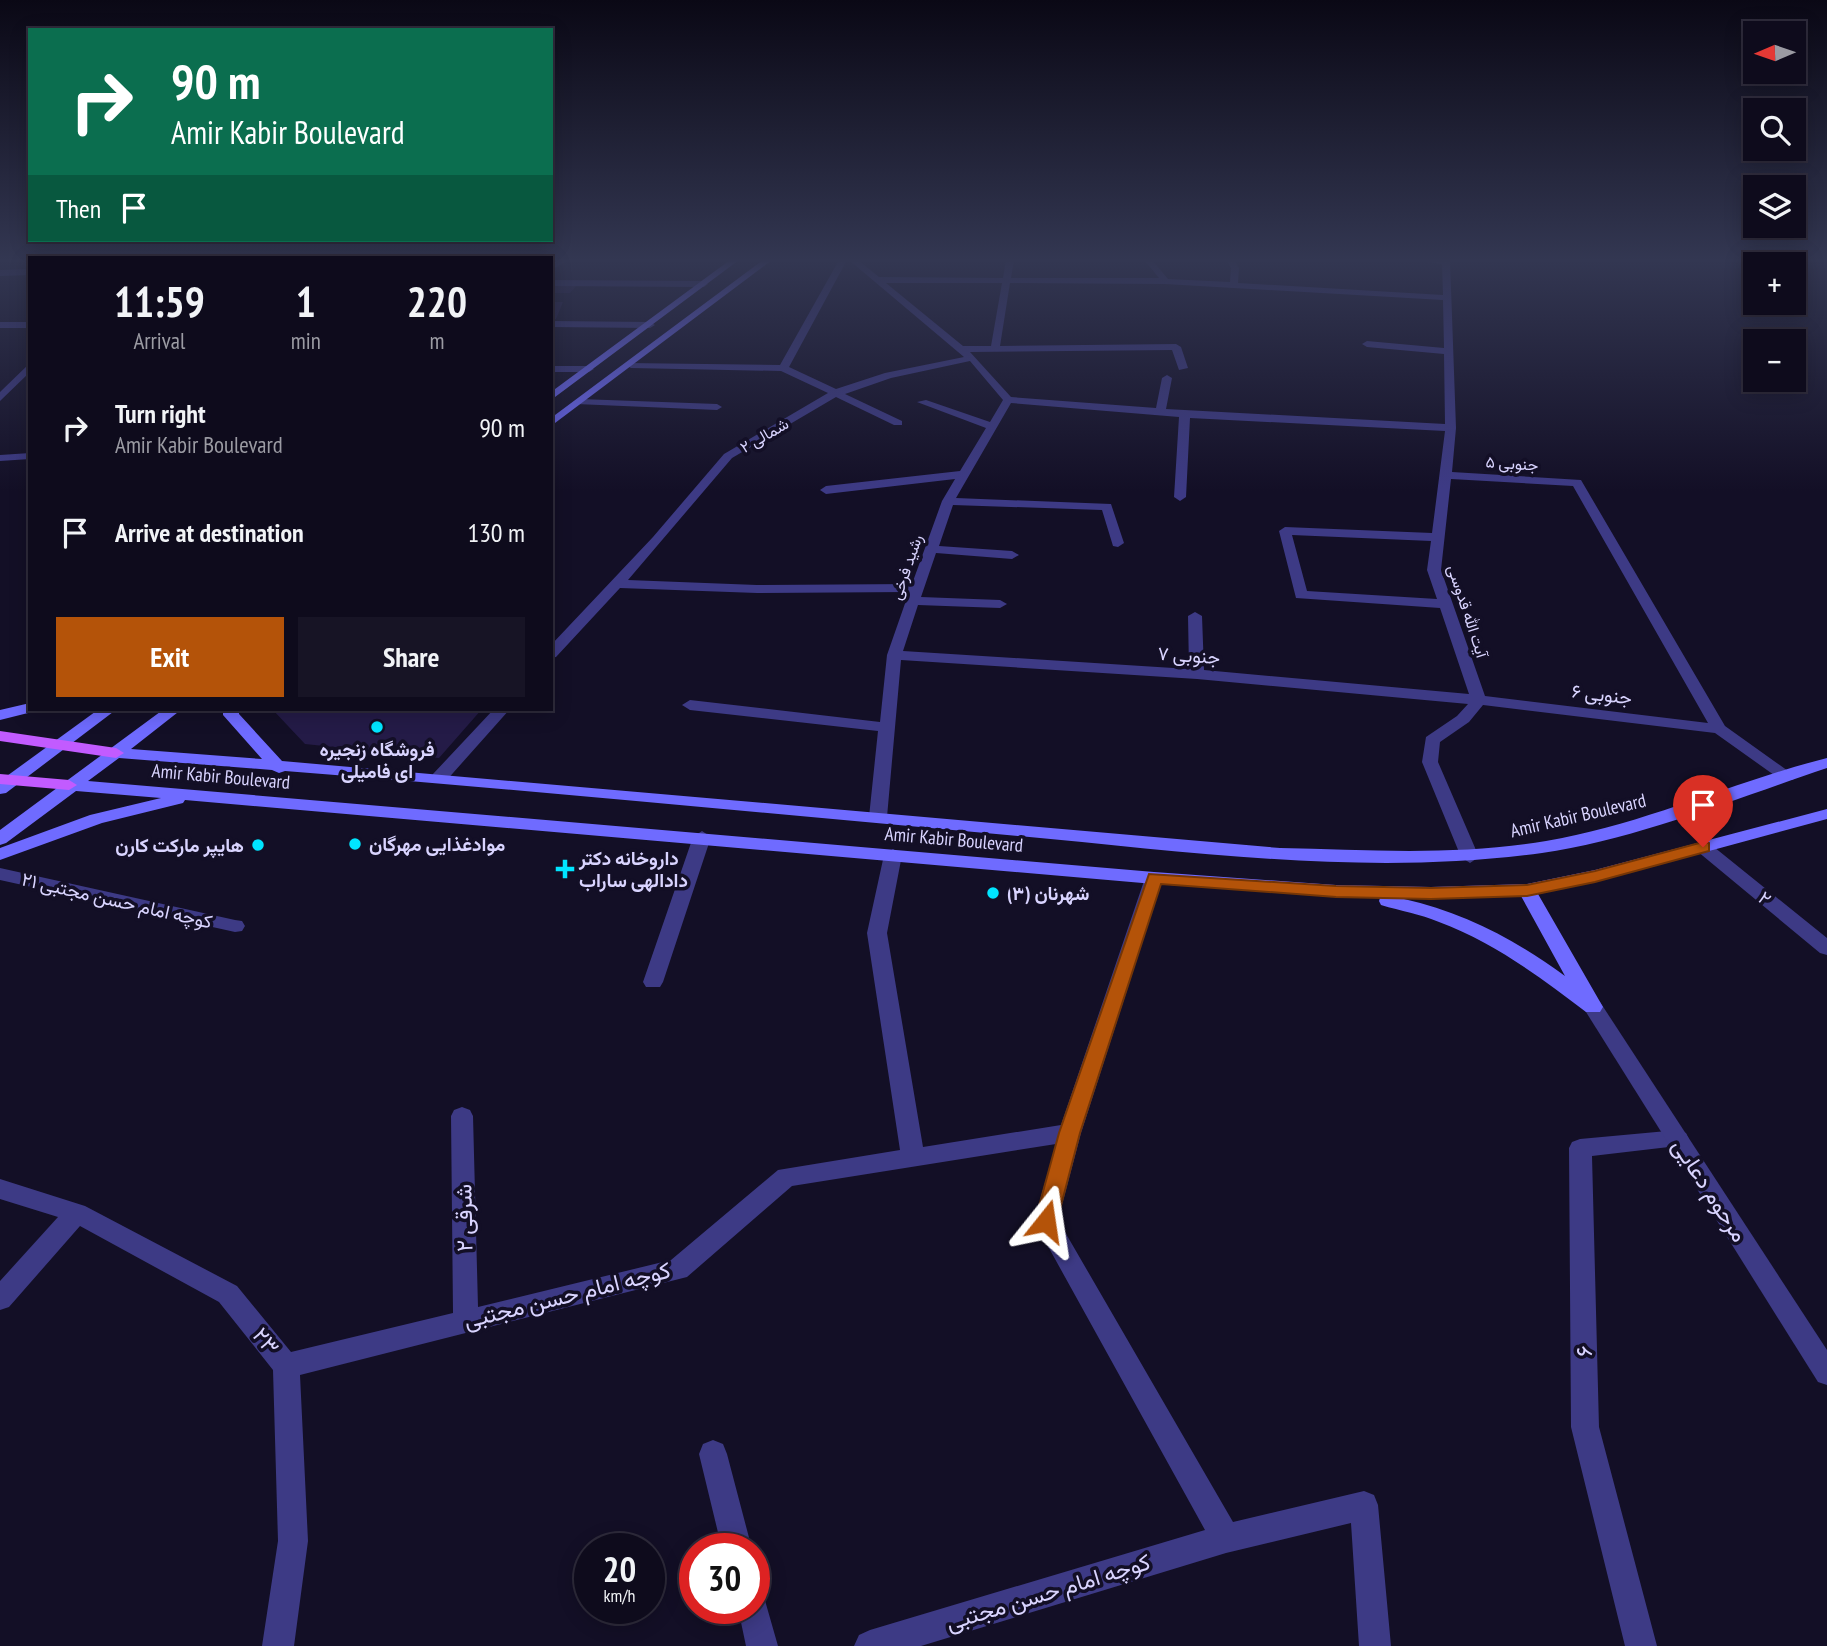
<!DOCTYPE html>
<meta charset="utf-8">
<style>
body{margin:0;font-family:"PT Sans Narrow",Vazirmatn,sans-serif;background:#171425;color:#f1f3f6;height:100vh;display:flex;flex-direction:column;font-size:26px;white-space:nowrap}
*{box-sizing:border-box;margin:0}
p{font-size:23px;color:#9b9ba3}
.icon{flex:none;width:38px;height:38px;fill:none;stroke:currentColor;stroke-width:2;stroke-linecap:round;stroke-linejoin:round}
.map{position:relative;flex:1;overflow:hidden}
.details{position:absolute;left:28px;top:256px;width:525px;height:455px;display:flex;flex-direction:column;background:#0e0b1c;border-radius:0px;box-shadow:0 4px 18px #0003,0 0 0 2px #2e2b3b}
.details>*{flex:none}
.hud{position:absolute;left:28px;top:28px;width:525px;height:214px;border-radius:0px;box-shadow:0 4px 18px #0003,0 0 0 2px #2e2b3b;background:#0b6e4f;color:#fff;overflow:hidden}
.needle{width:46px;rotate:268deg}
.buttons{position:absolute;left:1743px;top:21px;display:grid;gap:14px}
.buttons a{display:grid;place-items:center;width:63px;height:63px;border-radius:0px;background:#0e0b1c;box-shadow:0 4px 18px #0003,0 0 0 2px #2e2b3b;font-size:35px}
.speed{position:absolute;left:574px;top:1533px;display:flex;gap:14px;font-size:35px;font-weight:700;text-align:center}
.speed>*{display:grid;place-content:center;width:91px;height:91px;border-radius:50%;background:#0e0b1c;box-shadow:0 4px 18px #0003,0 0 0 2px #2e2b3b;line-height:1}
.speed small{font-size:18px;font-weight:400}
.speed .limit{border:10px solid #d22;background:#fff;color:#111}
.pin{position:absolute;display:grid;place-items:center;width:60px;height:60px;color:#fff;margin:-72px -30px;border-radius:50% 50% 50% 0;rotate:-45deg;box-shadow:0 0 7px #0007}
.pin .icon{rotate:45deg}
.me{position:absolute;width:77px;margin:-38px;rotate:15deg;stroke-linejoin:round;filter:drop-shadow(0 0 5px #0008)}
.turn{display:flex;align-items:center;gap:24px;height:147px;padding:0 28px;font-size:32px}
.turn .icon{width:91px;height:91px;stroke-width:2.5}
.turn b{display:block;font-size:49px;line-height:60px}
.then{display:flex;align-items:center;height:66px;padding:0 28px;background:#0003;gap:14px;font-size:26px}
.eta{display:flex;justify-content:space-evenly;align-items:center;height:119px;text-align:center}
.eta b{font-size:42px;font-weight:600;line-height:49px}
.cta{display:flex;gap:14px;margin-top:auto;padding:14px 28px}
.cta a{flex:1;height:80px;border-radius:0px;background:#b45309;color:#fff;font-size:28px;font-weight:600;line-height:80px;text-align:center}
.cta a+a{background:#171425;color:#f1f3f6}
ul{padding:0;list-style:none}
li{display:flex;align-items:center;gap:21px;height:105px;padding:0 28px}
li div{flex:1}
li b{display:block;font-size:26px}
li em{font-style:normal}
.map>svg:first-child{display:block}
.building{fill:#241b47}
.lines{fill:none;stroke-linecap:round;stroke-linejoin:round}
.minor{fill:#3d3a85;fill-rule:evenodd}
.tertiary{fill:#3d3a85;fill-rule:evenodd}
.secondary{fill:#6f6bff;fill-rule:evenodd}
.primary{fill:#c25bff;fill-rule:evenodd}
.route{fill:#b45309;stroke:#753606;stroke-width:2}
.poi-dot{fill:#00e5ff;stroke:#130f26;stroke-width:2.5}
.labels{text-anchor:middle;stroke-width:7;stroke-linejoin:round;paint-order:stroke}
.far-street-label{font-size:16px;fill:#d9d4ff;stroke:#130f26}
.street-label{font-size:19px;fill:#d9d4ff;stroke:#130f26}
.poi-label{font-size:19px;font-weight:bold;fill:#d9d4ff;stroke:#130f26;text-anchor:start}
.near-street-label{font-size:23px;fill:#d9d4ff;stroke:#130f26}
</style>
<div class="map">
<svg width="1827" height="1646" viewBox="0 0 1827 1646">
<rect width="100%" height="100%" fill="#130f26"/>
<!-- building -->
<path class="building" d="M551,286h25l-6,7h-19z
M551,302h12l-7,17h-5z
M272,709h210l-43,49 -134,-14z"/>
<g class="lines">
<!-- minor -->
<path class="minor" d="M559,260h10l-18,10v-6z
M839,260h8l-58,107 47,22 49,-16 79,-16 -115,-97h9l21,17 124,1 3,-18h8l-3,18h148l-13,-16 6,-2 16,19 62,3 1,-14 -5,-8h8l5,8 -1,15 205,12 -1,-31 -31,-4h39l6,168 -4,44 129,8 144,246 70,50 -2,4h-12l-66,-47 -232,-28 -14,17 -29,20 -2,20 41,95 -9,6 -9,-6 -39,-95 4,-25 31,-21 11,-12 -271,-25 -296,-19 -14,157 -9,5 -9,-5 9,-86 -188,-21 -8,-5 8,-5 190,22 7,-67 22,-63 -152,1 -137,-5 -64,69 -5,1v-13l102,-108 71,-83 104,-61 -47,-22 -150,-3 -5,-3 1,-2 153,2zM886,283h116l-11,63h-28zM1010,283l155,1 278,16 1,48 -77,-7 -5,3 5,3 77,7 1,70 -279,-15 6,-31 -5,-3 -5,3 -6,30 -145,-11 -41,-45 202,-2 7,20 9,-2 -7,-21 -5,-3 -176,2zM970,361l33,39 -13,22 -64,-22 -9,2 69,26 -26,43 -134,15 -6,4 6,4 129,-15 -13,22 -30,83 -155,1 -129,-5 104,-122 104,-61 58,28h8v-4l-57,-27 46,-16zM1011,403l168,14 -5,80 6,4 6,-4 4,-79 255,13 -13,102 -147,-6 -6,4 17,67 144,10 29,86 -265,-24 -2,-54 -7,-4 -7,4 1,53 -286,-18 15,-46 82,3 7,-4 -7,-4 -79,-3 15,-44 76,6 7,-4 -7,-4 -73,-5 14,-41 149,5 11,36 5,1 6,-4 -13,-39 -155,-6zM1451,479l122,7 135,237 -223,-27 -44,-126zM1292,535l139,6 -4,29 10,29 -130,-8z
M30,269v6l-30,1v-6z
M551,280l153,1 4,3 -4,3 -153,-1z
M551,321l99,1 5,3 -5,3 -99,-1z
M0,322h30v6h-30z
M30,363v9l-30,29v-9z
M551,366h38l5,3 -5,3h-38z
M580,399l137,5 5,3 -5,3 -141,-6v-4z
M30,453v6l-30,2v-6z
M494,709h16l-65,73h-12l-2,-4 2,-4z
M702,831l9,6 -48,145 -3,5h-14l-3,-5 50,-145z
M1703,841l6,2 118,95v17l-7,-2 -123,-102 -3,-4z
M893,849l9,6 -15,78 36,214 138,-22 84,-247 9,-6 9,6 -82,255 -23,87 175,302 131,-31 10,4 4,10 13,141h-32l-8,-123 -125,30 -305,93h-67l5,-11 11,-5 335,-100 -171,-309 22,-77 -264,42 -105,91 -387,98 8,166 -14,105h-32l16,-105 -5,-171 -54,-68 -139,-76 -71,81 -9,3v-29l58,-64 -58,-18v-20l85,27 152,80 54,66 162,-39 -2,-197 3,-6 8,-3 8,3 3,6 5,191 193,-47 107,-90 122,-20 -33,-217 17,-78z
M0,868l235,52 7,1 3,5 -3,5 -7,1 -235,-52z
M1678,1130l8,3 3,6 -3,6 -94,11 7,271 58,219h-32l-54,-219 -2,-279 3,-6 8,-3z
M713,1440l10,4 4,10 25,95h-30l-23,-95 4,-10z
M754,1593l10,4 14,49h-32l-8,-38h16z"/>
<!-- tertiary -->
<path class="tertiary" d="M1593,1000l7,2 227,348v35l-9,-3 -232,-370 -3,-5 3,-5z"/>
<!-- secondary -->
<path class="secondary" d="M730,260h9l-188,140v-8z
M763,260h9l-221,166v-8z
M30,703v6h7l-1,2 -36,9v-10z
M99,709h18l-111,84 -6,1v-13z
M164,709h18l-51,40 131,10 -39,-44v-6h16v5l43,47 998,87c89,2 178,8 266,-7 97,-16 186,-59 281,-83v10c-89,30 -193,72 -285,85 -174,24 -350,-1 -523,-17 -245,-22 -489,-46 -734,-65l-6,2 -7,-3 -153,-12 -31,23 1066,91 182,13 95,2 96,-3 68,-14 232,-61v10l-232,63 -57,12 65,113 -3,5h-14c-46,-35 -93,-70 -147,-90 -19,-8 -38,-11 -58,-17l-2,-4 1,-3 -226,-14 -969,-84 -2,3 -81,20 -102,37v-12l90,-33 71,-17 -85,-7 -70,52 -6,2v-15zM1521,896l44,80c-49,-36 -102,-64 -161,-77z"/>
<!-- primary -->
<path class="primary" d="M0,731l116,17 8,5 -8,5 -116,-17z
M0,774l69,6 8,5 -8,5 -69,-6z"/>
</g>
<!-- sky -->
<linearGradient id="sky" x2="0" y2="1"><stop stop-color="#0a0815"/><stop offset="0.53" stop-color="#333752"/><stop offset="1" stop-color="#333752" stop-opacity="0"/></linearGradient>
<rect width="1827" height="491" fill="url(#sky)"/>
<!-- route -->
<path class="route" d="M1703,842l6,1v8l-114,31 -68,14 -96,3 -95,-2 -175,-13 -81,249 -23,88 -3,6 -8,3 -8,-3 -3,-6 24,-88 90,-259 187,12 95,2 96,-3 68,-14z"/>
<!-- markers -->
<g class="poi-dot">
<circle cx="377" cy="727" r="7"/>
<circle cx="355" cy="844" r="7"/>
<circle cx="258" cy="845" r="7"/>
<path d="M561.5 858.5h7v7h7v7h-7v7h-7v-7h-7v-7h7z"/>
<circle cx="993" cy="893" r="7"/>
</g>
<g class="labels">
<!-- far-street labels -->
<g class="far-street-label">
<text transform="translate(764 435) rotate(-30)" y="6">۲ شمالی</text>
<text transform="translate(1512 463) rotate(4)" y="6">۵ جنوبی</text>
<text transform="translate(906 567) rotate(-71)" y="6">رشید فرخی</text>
<text transform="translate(1468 611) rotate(72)" y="6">آیت الله قدوسی</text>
</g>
<!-- street labels -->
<g class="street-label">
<text transform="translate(1189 655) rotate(4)" y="7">۷ جنوبی</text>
<text transform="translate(1602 694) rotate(7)" y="7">۶ جنوبی</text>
<text transform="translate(221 776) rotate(5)" y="7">Amir Kabir Boulevard</text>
<text transform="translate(1578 815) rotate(-13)" y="7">Amir Kabir Boulevard</text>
<text transform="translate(954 839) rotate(5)" y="7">Amir Kabir Boulevard</text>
<text transform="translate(1765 898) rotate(39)" y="7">۲</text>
<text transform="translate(117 900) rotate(13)" y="7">کوچه امام حسن مجتبی ۲۱</text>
</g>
<!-- poi labels -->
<g class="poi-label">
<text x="377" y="756" text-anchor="middle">فروشگاه زنجیره<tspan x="377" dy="22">ای فامیلی</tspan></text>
<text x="369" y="851">موادغذایی مهرگان</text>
<text x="244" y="852" text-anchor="end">هایپر مارکت کارن</text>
<text x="579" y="865">داروخانه دکتر<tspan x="579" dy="22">دادالهی ساراب</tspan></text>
<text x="1007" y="900">شهرنان (۳)</text>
</g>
<!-- near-street labels -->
<g class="near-street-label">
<text transform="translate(1710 1190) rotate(57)" y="8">مرحوم دعایی</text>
<text transform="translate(464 1218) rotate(-91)" y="8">۲ شرقی</text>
<text transform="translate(567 1295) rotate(-14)" y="8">کوچه امام حسن مجتبی</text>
<text transform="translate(266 1341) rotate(51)" y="8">۲۳</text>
<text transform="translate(1584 1351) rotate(-91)" y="8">۶</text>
<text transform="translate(1048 1592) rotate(-17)" y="8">کوچه امام حسن مجتبی</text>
</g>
</g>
</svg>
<div class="buttons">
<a><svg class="needle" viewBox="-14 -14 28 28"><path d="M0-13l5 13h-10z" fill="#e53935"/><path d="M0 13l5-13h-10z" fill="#9b9ba3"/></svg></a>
<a><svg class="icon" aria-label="search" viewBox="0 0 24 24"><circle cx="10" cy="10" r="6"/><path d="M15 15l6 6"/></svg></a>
<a><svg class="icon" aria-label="layers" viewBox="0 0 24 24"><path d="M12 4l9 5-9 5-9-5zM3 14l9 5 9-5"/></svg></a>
<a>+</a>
<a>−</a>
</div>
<div class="speed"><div>20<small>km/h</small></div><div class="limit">30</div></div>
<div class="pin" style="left:1703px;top:847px;background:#d93025"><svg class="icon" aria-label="arrive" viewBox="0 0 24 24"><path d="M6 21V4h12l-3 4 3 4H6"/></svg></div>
<svg class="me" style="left:1046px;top:1221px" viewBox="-20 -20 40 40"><path d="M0-17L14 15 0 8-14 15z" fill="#b45309" stroke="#fff" stroke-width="4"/></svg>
<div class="hud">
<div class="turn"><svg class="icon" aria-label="right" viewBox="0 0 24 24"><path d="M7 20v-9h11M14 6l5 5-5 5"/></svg><div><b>90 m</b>Amir Kabir Boulevard</div></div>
<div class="then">Then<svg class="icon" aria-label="arrive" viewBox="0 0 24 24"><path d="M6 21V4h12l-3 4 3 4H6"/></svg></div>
</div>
<section class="details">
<div class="eta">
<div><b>11:59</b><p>Arrival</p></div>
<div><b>1</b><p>min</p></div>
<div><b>220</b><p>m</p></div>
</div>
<ul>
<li><svg class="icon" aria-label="right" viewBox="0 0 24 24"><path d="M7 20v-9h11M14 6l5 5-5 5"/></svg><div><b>Turn right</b><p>Amir Kabir Boulevard</p></div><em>90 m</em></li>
<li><svg class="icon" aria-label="arrive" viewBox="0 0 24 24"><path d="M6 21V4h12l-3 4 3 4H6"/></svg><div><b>Arrive at destination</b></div><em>130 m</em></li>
</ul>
<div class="cta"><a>Exit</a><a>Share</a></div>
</section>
</div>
